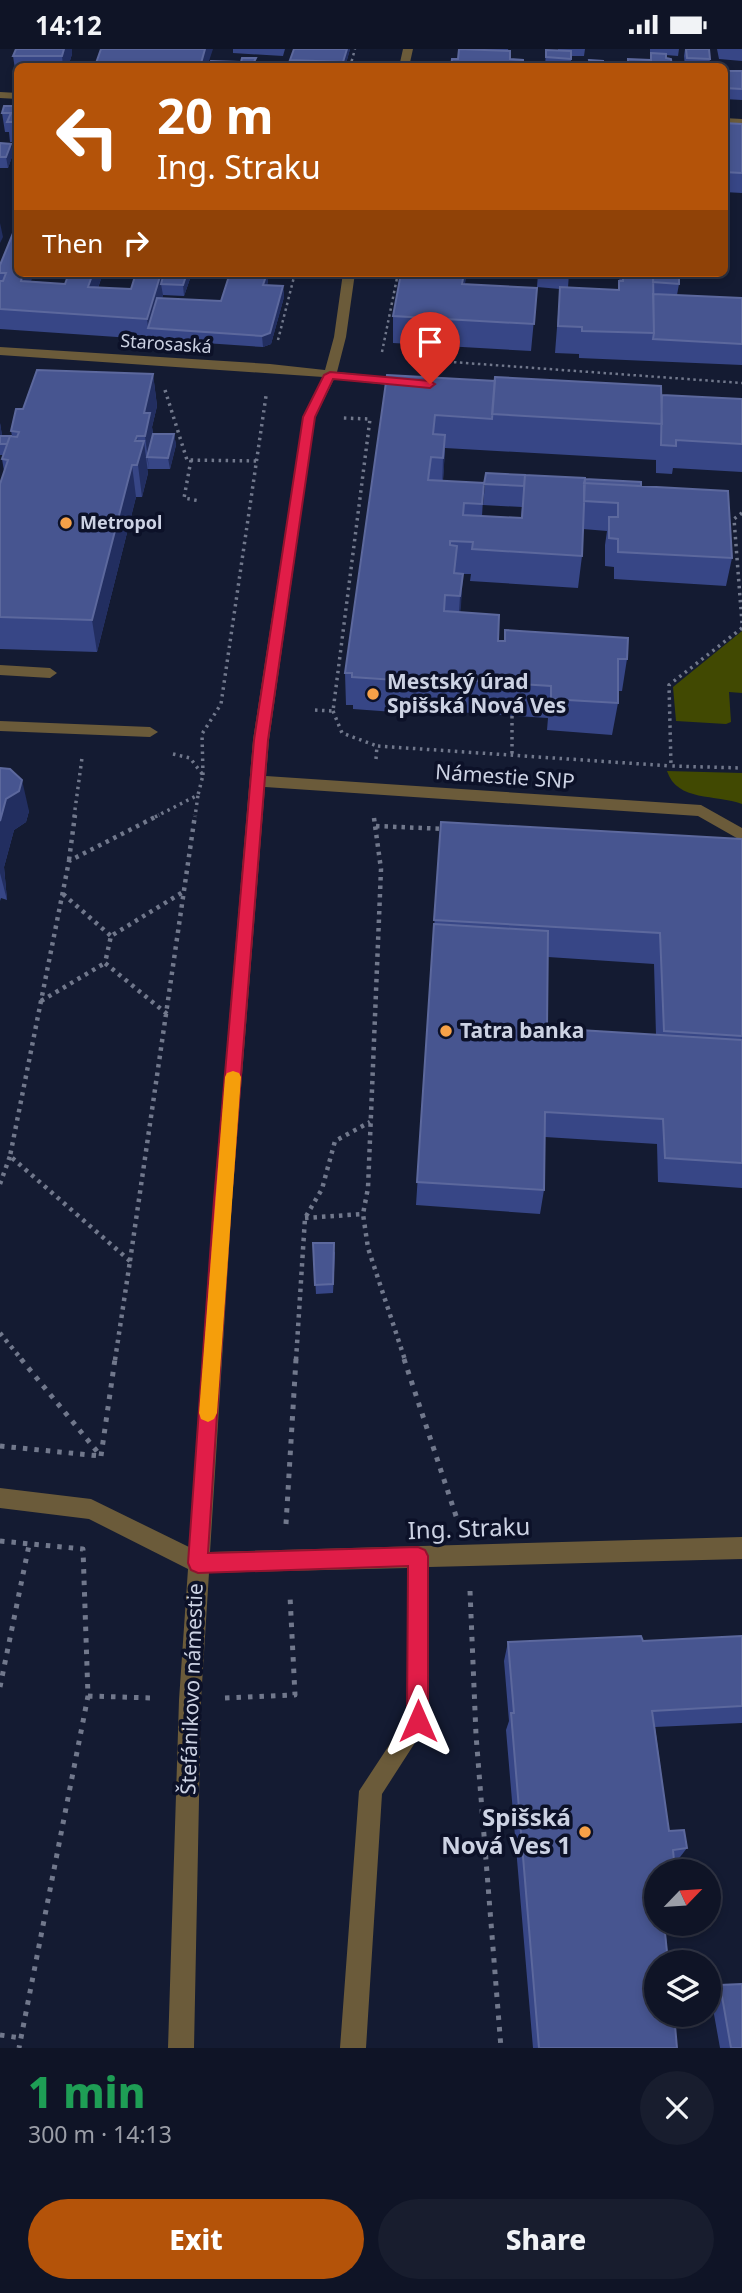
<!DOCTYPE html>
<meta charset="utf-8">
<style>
body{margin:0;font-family:"Noto Sans",sans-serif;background:#181d2e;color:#f1f3f6;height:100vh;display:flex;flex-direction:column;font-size:26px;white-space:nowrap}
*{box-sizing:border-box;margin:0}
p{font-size:23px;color:#9b9ea7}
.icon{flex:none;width:38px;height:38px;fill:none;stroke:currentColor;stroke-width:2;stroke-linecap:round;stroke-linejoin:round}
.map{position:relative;height:1999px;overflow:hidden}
.side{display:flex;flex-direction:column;background:#0f1426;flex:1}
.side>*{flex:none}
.hud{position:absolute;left:14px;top:14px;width:714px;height:214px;border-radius:10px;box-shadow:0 4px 10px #0003,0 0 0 2px #2f3343;background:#b45309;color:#fff;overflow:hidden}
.needle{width:46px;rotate:65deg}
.tools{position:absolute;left:644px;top:1810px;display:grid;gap:14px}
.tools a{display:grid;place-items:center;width:77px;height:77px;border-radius:50%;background:#0f1426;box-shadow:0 4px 10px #0003,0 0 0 2px #2f3343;font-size:35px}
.pin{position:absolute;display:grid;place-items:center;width:60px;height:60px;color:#fff;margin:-72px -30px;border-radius:50% 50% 50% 0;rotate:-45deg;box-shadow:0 0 7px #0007}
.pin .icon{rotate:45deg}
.me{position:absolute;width:77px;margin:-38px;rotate:0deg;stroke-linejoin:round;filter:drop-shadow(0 0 5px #0008)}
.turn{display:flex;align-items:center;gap:24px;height:147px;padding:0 28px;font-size:32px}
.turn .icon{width:91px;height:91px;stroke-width:2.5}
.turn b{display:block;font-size:49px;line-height:60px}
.then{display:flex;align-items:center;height:66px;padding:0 28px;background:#0003;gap:14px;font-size:26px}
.round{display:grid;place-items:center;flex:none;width:74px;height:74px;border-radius:37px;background:#181d2e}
.head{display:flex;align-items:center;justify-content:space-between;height:119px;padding:0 28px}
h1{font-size:42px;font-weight:800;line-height:52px;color:#1e9e55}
.cta{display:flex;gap:14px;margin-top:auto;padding:14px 28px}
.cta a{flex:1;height:80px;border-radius:42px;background:#b45309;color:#fff;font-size:28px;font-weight:800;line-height:80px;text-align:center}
.cta a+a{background:#181d2e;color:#f1f3f6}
.status{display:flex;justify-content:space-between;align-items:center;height:49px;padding:0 35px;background:#0f1426;direction:ltr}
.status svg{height:19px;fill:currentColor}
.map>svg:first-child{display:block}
.green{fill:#414902}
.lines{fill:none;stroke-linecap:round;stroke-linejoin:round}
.path-far3{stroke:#71788c;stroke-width:2.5;stroke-dasharray:2.5 3.5;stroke-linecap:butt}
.path-far2{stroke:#71788c;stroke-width:3.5;stroke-dasharray:2.5 4.5;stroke-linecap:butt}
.path-far1{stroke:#71788c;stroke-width:4.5;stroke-dasharray:3.5 5;stroke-linecap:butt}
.path{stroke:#71788c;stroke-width:5;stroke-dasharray:4.5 7;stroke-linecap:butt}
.minor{fill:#6b5b3a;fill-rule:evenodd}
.wall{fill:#374686;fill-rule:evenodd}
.shaded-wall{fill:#222e60}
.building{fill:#475590;stroke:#5c689d;stroke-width:2}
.route{fill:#e11d48;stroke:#92132f;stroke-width:2}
.slow{fill:#f59e0b}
.poi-dot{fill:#f7a148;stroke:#0c1128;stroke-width:2.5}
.labels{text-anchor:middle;stroke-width:7;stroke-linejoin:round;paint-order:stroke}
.far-street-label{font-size:18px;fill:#ccd2e3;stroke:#0c1128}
.far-poi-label{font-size:18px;font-weight:bold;fill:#ccd2e3;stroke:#0c1128;text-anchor:start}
.poi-label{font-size:21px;font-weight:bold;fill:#ccd2e3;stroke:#0c1128;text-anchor:start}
.street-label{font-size:21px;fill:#ccd2e3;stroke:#0c1128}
.near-street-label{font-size:24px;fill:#ccd2e3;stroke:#0c1128}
.near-poi-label{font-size:24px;font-weight:bold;fill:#ccd2e3;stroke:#0c1128;text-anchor:end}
</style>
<div class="status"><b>14:12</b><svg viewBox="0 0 49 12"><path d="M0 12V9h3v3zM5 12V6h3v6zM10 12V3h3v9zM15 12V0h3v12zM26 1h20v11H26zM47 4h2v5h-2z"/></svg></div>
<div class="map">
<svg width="742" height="1999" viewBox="0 0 742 1999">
<rect width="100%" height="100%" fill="#141b32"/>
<!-- green -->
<path class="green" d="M742,582v62l-13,-1 2,30 -5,2 -50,-3 -3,-34z
M667,722l75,2v31c-26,-10 -65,-2 -75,-33z"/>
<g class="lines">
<!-- path-far3 -->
<path class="path-far3" d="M350,18l5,-18
M278,291l17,-67
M382,303l16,-79
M424,311l318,23"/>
<!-- path-far2 -->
<path class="path-far2" d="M165,341l22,70 71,1
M191,411l-7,38 16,3
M742,464l-8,6 8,104
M742,579l-73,57 2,81 71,2
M315,661l18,1 37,-292 -27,-1
M333,662l9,22 35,13
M512,667v40
M173,705l17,4 13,17 -5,20
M376,710l1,-13 294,20
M203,726l-1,-41 19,-30 45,-308
M74,768l8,-59
M155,768l43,-22 -3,22"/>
<!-- path-far1 -->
<path class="path-far1" d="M374,769l7,51 -13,319 -5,26 5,34 37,112
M376,777l69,3
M69,811l6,-45
M63,845l48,42
M41,952l64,-38
M167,965l-62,-51 6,-27 72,-44
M0,1135l10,-28
M305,1169l58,-4
M130,1212l-120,-105 59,-295 90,-46
M130,1212l65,-446
M0,1284l22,27
M115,1311l15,-99
M296,1311l9,-142 17,-29 13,-48 35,-19"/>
<!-- path -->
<path class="path" d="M21,1310l79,96
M404,1310l54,163
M0,1397l100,10
M101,1407l14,-97
M286,1475l10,-165
M0,1492l83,8 5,147 -69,352
M470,1542l6,144 25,313
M0,1638l29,-142
M88,1647l65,2
M225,1649l70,-3 -5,-99
M0,1986l21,3"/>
<!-- minor -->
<path class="minor" d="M403,0h10l-4,18h-10z
M0,43l18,1v6l-18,-1z
M724,69l18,1v6l-18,-1z
M343,224h12l-9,64 -9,35 70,7 6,4 -6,4 -73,-8 -19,38 -46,323 -3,36 435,29 41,23v13l-44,-25 -433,-29 -33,413 -22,352 532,-15v22l-313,8v154l-47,73 -16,254h-26l19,-257 48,-73v-150l-198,5 -8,127 -7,348h-26l11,-348 9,-131 -99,-50 -89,-11v-20l91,11 98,48 25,-347 39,-460 50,-323 20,-40 -323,-22v-8l270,17 55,6 9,-33z
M0,616l50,3 7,5 -7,5 -50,-3z
M0,672l150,6 8,5 -8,5 -150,-6z"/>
</g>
<!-- wall -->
<path class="wall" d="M16,0h56v5l-4,13h-50v9h-2l-3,-20z
M233,0h52l-2,7 -50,-3z
M350,0l-5,18h-135l46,-5 35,1 -1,-3z
M459,0h49l2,10 13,1v7h-72l7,-8z
M558,0h27l-1,7h-13v11h-26l1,-17h12z
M650,0h29l-1,7 -12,-1v3l6,9h-45l1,-8 22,1z
M685,0h24l1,10 -1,8h-24l-1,-11z
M717,0h25v12l-23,-2z
M742,20v31l-18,-1v-28h18z
M18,50v43h-8l-1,-10h-4l-3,-19 11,-7z
M724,74l18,1v69l-18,-1z
M0,94l13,11 -5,14h-8z
M0,216l31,16 34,3 4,-11h54l-1,3h-20l-4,12 33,1 61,-16 -8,23 -21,-1 -1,3 59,3 9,-28h38v8l-1,4 16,1 1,11 -13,47 -8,3 -263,-18z
M401,224h69l-1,2h-3l-1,9 72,4 -6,63 -138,-8v-27z
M538,224h31l-1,15 50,2 2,-17h59v11l-2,11 65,3v67l-163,-7v-4l-24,-1 5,-64 -23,-2z
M153,325l4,32 -5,21 1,7h21l2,11 -6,24h-23l1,4 -6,24h-6l-39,155 -97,-3v-165l4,-13 -2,-12 1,-4h-3v-32l2,13h10l-1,-5 12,-22z
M387,326l275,20 80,4v73l-69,-4 -1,6 -16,-1v-13l-211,-12 -2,33 41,2 -2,33 39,2 1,-11 -39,-2 3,-32 155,13 91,72 -6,28 -112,-7v-12l-9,-1v-21l2,-14 -24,-2 -1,27 -4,32 -108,-7 1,-7h-8l-3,38 38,29 129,18 -5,32h-4v12l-6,32 -65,-5 1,-12 -153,-10 -1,4 -41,-3v-4h-7l-1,-32z
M0,719l29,43 -3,11 -12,8 -10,37 3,33 -6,-2 -1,3z
M441,773l301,17v349l-84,-6 -1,-38 -112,-7 -1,53 -4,24 -124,-9zM548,908l106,7 2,71 -109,-7z
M313,1194l22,9 -2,41 -17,1z
M742,1587v87l-87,4 14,104 18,17 -10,13 -3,1 -18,61h18l-4,4h-5l12,121h-144l-27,-318 3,-9 -5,-60 4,-19 135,-1z
M720,1936l22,63h-22l-10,-56z"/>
<!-- shaded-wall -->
<path class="shaded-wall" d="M64,0h8v5l-4,13h-5l-1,-11z
M205,0h8l-6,18h-7z
M347,0h3l-5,18h-2v-5z
M11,95l2,10 -5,14 -2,-11z
M0,174l3,14 -3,6z
M23,224h11l-10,28 -3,-20z
M93,224h9v3l-11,32 -3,-21z
M161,224h8l-8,11 2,11 -10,34 -5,-1 -1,-9z
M187,224h5l-8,23 -1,-11z
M267,224h1v8l-4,15 -1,-11z
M464,224h2l-5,38 1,-27z
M283,237l1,11 -13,47 -8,3 -1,-11z
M153,325l4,32 -5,21 2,18 -7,12 2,12 -4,-33 -1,-23z
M0,374l2,12 -2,6z
M174,385l2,11 -6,24 -2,-11z
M445,386l-1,32 -2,23 1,-32z
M137,387l2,22 5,-17 4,32 -6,24 -7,-56z
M132,416l4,32 -39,155 -5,-32z
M463,525l-2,32 -3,22 2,-32z
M22,731l7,31 -3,11 -12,8 -10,37 3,33 -7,-27v-52l6,-22z"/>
<!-- building -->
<path class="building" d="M16,0h48l-2,7h-49z
M101,0h104l-5,18 -105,-1z
M294,0h53l-4,13 -53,-2z
M459,0l51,2v8l13,1v5l-13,-1v3h-59l1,-8h6z
M686,0h23l1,10 -23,-1z
M546,1l25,1v8l-25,-2z
M651,4l15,1v4l5,1 1,8h-44v-8l23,1z
M242,9h14l-2,4 89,2 -1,3h-132l1,-6 30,1z
M589,11l14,1v6h-19v-2h6z
M724,22h18v18l-18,-1z
M17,50l1,23h-11l4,-9h-9l2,-7h9z
M724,74l18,1v49l-18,-1z
M0,94l11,1 -5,13h-6z
M18,172v52h5l-2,8 44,3 4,-11h24l-5,14 43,2 5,-16h25l-14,46 -147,-10v-28h3l3,-8h-6v-8z
M164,224h23l-4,12 -22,-1z
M230,224h37l-4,12 20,1 -13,47 -8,3 -114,-8 9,-30 64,3z
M401,224h63l-2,11 75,4 -3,36 -141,-8z
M538,224h31v5l-31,-2z
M623,224h30l1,60 -72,-2v-4l-24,-1 2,-39 59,3v-9h4z
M653,224h26v11l-26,-2z
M653,245l89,4v46l-89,-5 1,-6z
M37,321l116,4 -9,39h6l-5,23h-8l-2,5h9l-7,24h-5l-40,155 -92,-3v-133l8,-24 -6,-1 8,-23 7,1 2,-5 -8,-1 5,-22h7z
M387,326l108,6 -3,38 -57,-4 -2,19 12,1 -2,23 -12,-1 -3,23 56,3 -2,21 -18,-1 -1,12 59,3 3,-43 60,3 -3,78 -110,-7 1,-7 -23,-1v4l7,1 -3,27 9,1 -3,22 -15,-1 -1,16 55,4 -1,26h7v-11l123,8 -1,21h-9v44l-67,-4v-13l-155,-10 -1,4 -43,-3v-4h-7z
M495,328l166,9 1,38 -170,-10z
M662,346l80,4v45l-66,-4v6l-15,-1z
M153,385h21l-6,24 -21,-1z
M0,387h12h-2l-3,8h-7z
M486,424l39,2 -1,11 -40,-2z
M585,430l56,3v4l-57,-3z
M584,434l144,8 4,67 -114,-6v-13l-9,-1v-21h9v-14l-34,-2z
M0,719l10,1 12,11 -3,11 -13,8 -6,22z
M441,773l301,17v197l-78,-5 -4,-98 -226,-13z
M434,875l114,7 -1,97 195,12v123l-77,-5 -2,-39 -118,-7 -1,78 -127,-8z
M313,1194h21l-1,41 -18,1z
M641,1587l2,5 99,-5v70l-90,5 17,120 15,-1 3,18 -14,2 2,21h-19v52h8l4,39h-12v52h18l3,34h-138l-28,-335h3l-6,-71z
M742,1935v64h-11l-11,-63z"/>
<!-- route -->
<path class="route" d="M330,323l100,9 5,3 -5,4 -97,-9 -18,38 -47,323 -37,460 -23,353 210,-6 7,3 3,6v165l-3,8 -7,3 -8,-3 -3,-8 1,-155 -210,7 -7,-3 -3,-7 26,-363 40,-460 49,-323 21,-42z"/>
<!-- slow -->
<path class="slow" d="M233,1022l6,2 2,4 -24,336 -3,6 -6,3 -7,-3 -2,-6 26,-336 2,-4z"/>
<!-- markers -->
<g class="poi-dot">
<circle cx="66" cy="474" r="7"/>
<circle cx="373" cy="645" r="7"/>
<circle cx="446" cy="982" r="7"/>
<circle cx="585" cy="1783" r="7"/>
</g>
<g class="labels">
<!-- far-street labels -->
<g class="far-street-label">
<text transform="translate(166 295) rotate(4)" y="6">Starosaská</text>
</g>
<!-- far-poi labels -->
<g class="far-poi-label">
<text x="80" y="480">Metropol</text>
</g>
<!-- poi labels -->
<g class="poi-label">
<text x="387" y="640">Mestský úrad<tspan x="387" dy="24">Spišská Nová Ves</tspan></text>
<text x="460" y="989">Tatra banka</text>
</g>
<!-- street labels -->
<g class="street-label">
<text transform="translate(505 728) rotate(4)" y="7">Námestie SNP</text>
<text transform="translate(192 1640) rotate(-88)" y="7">Štefánikovo námestie</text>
</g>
<!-- near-street labels -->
<g class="near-street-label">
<text transform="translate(469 1480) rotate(-2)" y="8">Ing. Straku</text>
</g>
<!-- near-poi labels -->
<g class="near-poi-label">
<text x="571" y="1777">Spišská<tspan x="571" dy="28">Nová Ves 1</tspan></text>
</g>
</g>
</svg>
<div class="tools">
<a><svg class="needle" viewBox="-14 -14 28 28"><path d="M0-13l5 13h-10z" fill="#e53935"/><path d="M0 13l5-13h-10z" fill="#9b9ea7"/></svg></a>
<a><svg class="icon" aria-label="layers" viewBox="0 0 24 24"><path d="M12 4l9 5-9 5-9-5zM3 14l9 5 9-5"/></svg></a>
</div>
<div class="pin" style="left:430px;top:335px;background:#d93025"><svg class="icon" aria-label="arrive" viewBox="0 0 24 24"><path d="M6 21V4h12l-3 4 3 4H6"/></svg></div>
<svg class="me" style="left:418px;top:1672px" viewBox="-20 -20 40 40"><path d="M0-17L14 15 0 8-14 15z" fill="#e11d48" stroke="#fff" stroke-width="4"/></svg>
<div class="hud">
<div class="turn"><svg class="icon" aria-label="left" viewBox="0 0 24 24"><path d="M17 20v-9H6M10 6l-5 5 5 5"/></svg><div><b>20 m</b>Ing. Straku</div></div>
<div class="then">Then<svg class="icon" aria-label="right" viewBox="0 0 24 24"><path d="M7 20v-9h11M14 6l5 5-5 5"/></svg></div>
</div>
</div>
<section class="side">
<div class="head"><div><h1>1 min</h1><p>300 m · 14:13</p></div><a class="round"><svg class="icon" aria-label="close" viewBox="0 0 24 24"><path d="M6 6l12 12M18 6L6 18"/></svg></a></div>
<div class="cta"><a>Exit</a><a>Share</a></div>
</section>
